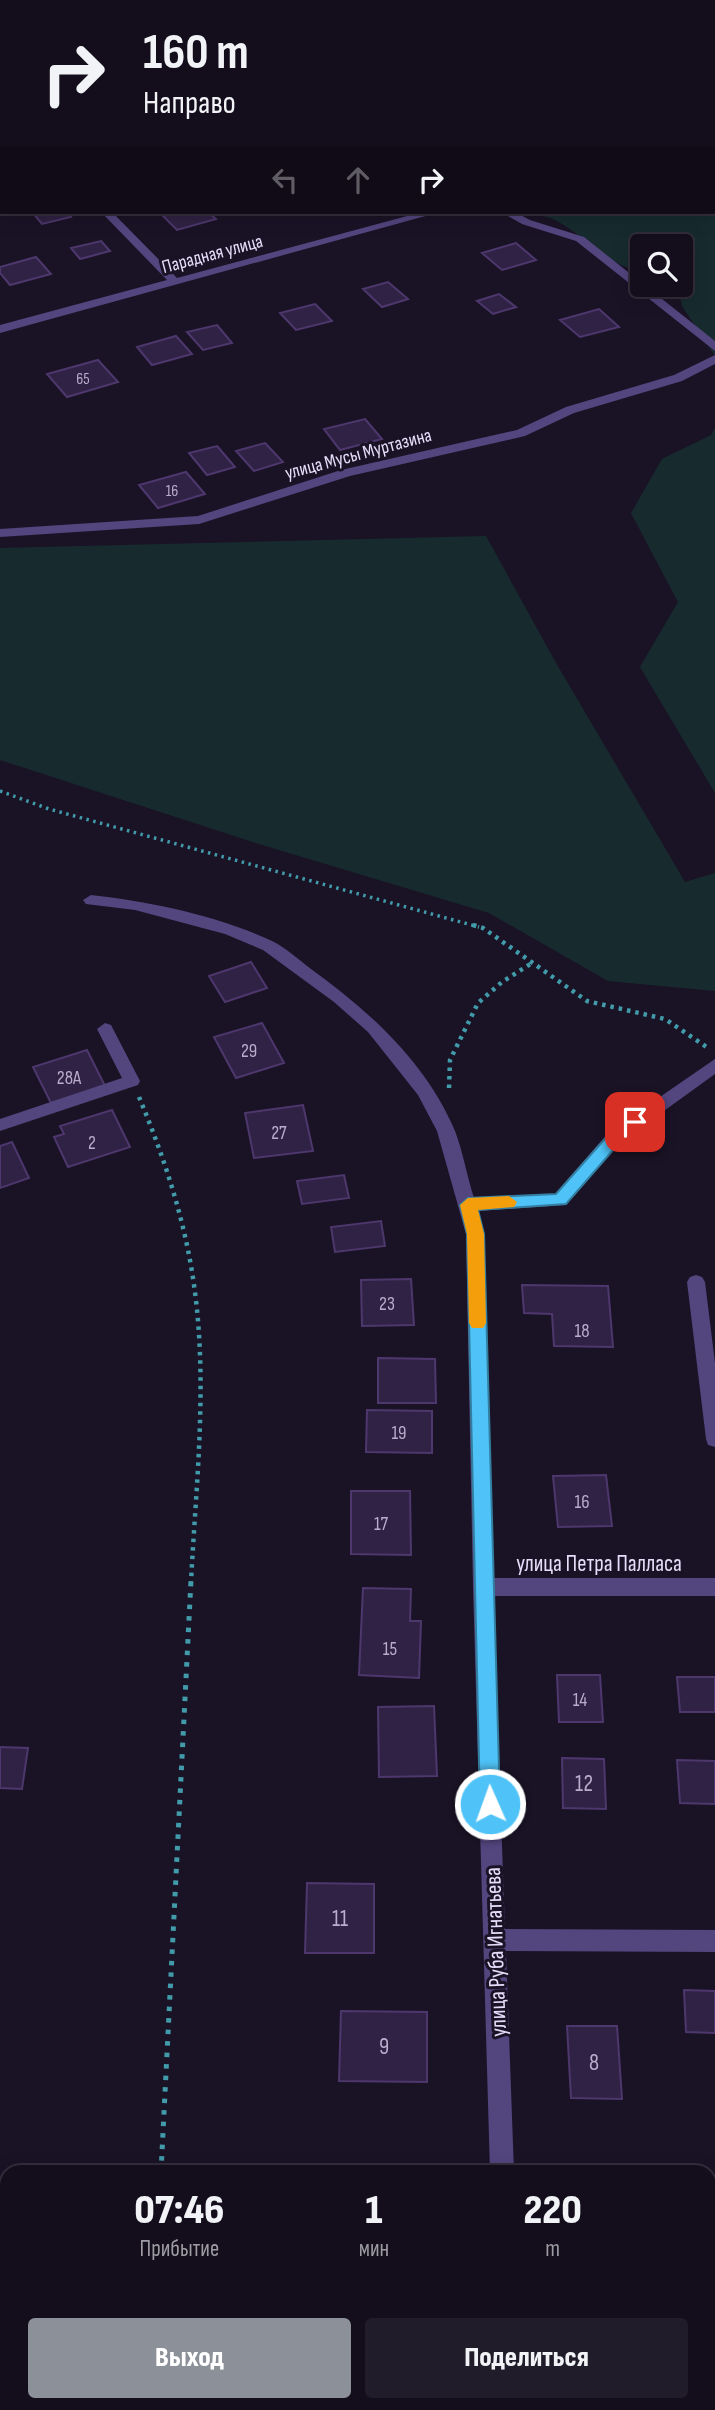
<!DOCTYPE html>
<html lang="ru">
<meta charset="utf-8">
<style>
body{margin:0;font-family:"Sofia Sans Condensed",sans-serif;background:#211c29;color:#f1f3f6;height:100vh;display:flex;flex-direction:column;font-size:26px;white-space:nowrap}
*{box-sizing:border-box;margin:0}
p{font-size:23px;color:#9d9ca3}
.icon{flex:none;width:38px;height:38px;fill:none;stroke:currentColor;stroke-width:2;stroke-linecap:round;stroke-linejoin:round}
.map{position:relative;flex:1;overflow:hidden}
.panel{position:absolute;left:0px;top:2165px;width:716px;height:247px;display:flex;flex-direction:column;background:#140e1c;border-radius:21px 21px 0 0;box-shadow:0 4px 18px #0003,0 0 0 2px #332e3b}
.panel>*{flex:none}
.top-card{position:absolute;left:0px;top:0px;width:716px;height:214px;box-shadow:0 4px 18px #0003,0 0 0 2px #332e3b;background:#140e1c;color:#f1f3f6;overflow:hidden}
.buttons{position:absolute;left:630px;top:234px;display:grid;gap:14px}
.buttons a{display:grid;place-items:center;width:63px;height:63px;border-radius:7px;background:#140e1c;box-shadow:0 4px 18px #0003,0 0 0 2px #332e3b;font-size:35px}
.pin{position:absolute;display:grid;place-items:center;width:60px;height:60px;color:#fff;margin:-30px;border-radius:14px;box-shadow:0 4px 10px #0006}
.me{position:absolute;width:77px;margin:-38px;rotate:358deg;stroke-linejoin:round;filter:drop-shadow(0 0 5px #0008)}
.turn{display:flex;align-items:center;gap:24px;height:147px;padding:0 28px;font-size:32px}
.turn .icon{width:91px;height:91px;stroke-width:2.5}
.turn b{display:block;font-size:49px;line-height:60px}
.lanes{display:flex;align-items:center;height:66px;padding:0 28px;background:#0003;justify-content:center;gap:35px;direction:ltr}
.lanes .off{opacity:.35}
.eta{display:flex;justify-content:space-evenly;align-items:center;height:119px;text-align:center}
.eta b{font-size:42px;font-weight:800;line-height:49px}
.cta{display:flex;gap:14px;margin-top:auto;padding:14px 28px}
.cta a{flex:1;height:80px;border-radius:7px;background:#8c9099;color:#fff;font-size:28px;font-weight:800;line-height:80px;text-align:center}
.cta a+a{background:#211c29;color:#f1f3f6}
.map>svg:first-child{display:block}
.green{fill:#172b2f}
.building{fill:#302244;stroke:#4d376d;stroke-width:2}
.lines{fill:none;stroke-linecap:round;stroke-linejoin:round}
.path-far2{stroke:#419baa;stroke-width:3.5;stroke-dasharray:2.5 4.5;stroke-linecap:butt}
.path-far1{stroke:#419baa;stroke-width:4.5;stroke-dasharray:3.5 5;stroke-linecap:butt}
.path{stroke:#419baa;stroke-width:5;stroke-dasharray:4.5 7;stroke-linecap:butt}
.minor{fill:#53457e;fill-rule:evenodd}
.route{fill:#4fc3f7;stroke:#337fa1;stroke-width:2}
.slow{fill:#f59e0b}
.labels{text-anchor:middle;stroke-width:6;stroke-linejoin:round;paint-order:stroke}
.far-number-label{font-size:16px;fill:#b8aecc}
.far-street-label{font-size:19px;fill:#e6ddfa;stroke:#1a1326}
.number-label{font-size:19px;fill:#b8aecc}
.street-label{font-size:23px;fill:#e6ddfa;stroke:#1a1326}
.near-number-label{font-size:23px;fill:#b8aecc}
</style>
<div class="map">
<svg width="715" height="2410" viewBox="0 0 715 2410">
<rect width="100%" height="100%" fill="#1a1326"/>
<!-- green -->
<path class="green" d="M0,0h661l-659,2v9z
M715,154v202l-33,-50 -5,-21h4v-38h-39v25c-36,-7 -54,-34 -85,-51 -9,-5 -21,-6 -32,-9h189z
M715,428v365l-75,-126 38,-65 -47,-89 31,-54 49,-24z
M486,536l70,127 129,219 30,-9v118l-107,-10 -119,-68 -230,-69 -259,-84v-212z"/>
<!-- building -->
<path class="building" d="M32,212h35l4,5 -29,7z
M179,212h29l8,7 -39,11 -14,-14z
M101,241l9,10 -30,8 -9,-11z
M516,243l20,17 -34,10 -20,-17z
M36,257l15,17 -41,11 -10,-12v-6z
M388,282l20,17 -26,8 -19,-18z
M499,294l17,13 -23,7 -16,-13z
M315,304l17,17 -36,9 -16,-17z
M599,309l20,18 -39,10 -20,-17z
M217,325l15,18 -29,7 -16,-18z
M176,336l16,18 -40,11 -15,-18z
M98,360l20,22 -51,15 -20,-23z
M365,419l17,20 -42,11 -16,-21z
M265,443l18,19 -29,9 -18,-20z
M217,446l18,21 -28,8 -18,-22z
M186,472l19,22 -47,14 -19,-23z
M251,962l16,26 -42,14 -16,-26z
M262,1023l22,40 -48,15 -22,-41z
M87,1050l18,36 -54,17 -18,-36z
M303,1105l10,46 -59,7 -9,-45z
M112,1110l18,37 -62,20 -14,-30 10,-3 -4,-8z
M12,1142l17,36 -29,10v-42z
M344,1175l5,23 -47,6 -5,-23z
M381,1221l4,25 -50,6 -4,-25z
M411,1279l3,46 -52,1 -1,-46z
M522,1285l86,1 5,61 -59,-1 -2,-32 -28,-1z
M378,1358l57,1 1,44h-58z
M367,1410l65,1v42l-66,-1z
M606,1475l6,51 -54,1 -5,-51z
M351,1491h59l1,64 -60,-1z
M363,1588l48,1 -1,32h11l-2,57 -60,-3z
M557,1675h43l3,47h-44z
M677,1677h38v35h-35z
M434,1706l3,70 -58,1 -1,-70z
M0,1747l28,1 -6,41 -22,-1z
M562,1758l42,1 2,50 -43,-1z
M677,1760l38,1v43l-35,-1z
M307,1883l67,1v69h-69z
M684,1990l31,1v42l-29,-1z
M341,2011l86,1v70l-88,-1z
M567,2026h50l5,73 -51,-1z
M0,2188h7l-3,80h-4z
M709,2381l2,29h-83v-6h81z
M358,2404h74v6h-74z"/>
<g class="lines">
<!-- path-far2 -->
<path class="path-far2" d="M0,791l49,18 430,118"/>
<!-- path-far1 -->
<path class="path-far1" d="M473,925l10,3 104,73 78,18 43,29
M449,1088l1,-28 28,-57 24,-21 30,-19
M139,1097c25,60 46,123 55,188 14,98 2,199 -3,297"/>
<!-- path -->
<path class="path" d="M161,2172l30,-592
M149,2404v6"/>
<!-- minor -->
<path class="minor" d="M0,99h2v7h-2z
M714,137h1v6h-1z
M101,212h11l65,66 245,-66h18l-440,121v-8l167,-45z
M501,212h14l15,8 54,17 131,104v10l-139,-110 -54,-17z
M715,355v9l-33,17 -108,32 -49,23 -175,40 -151,48 -199,13v-8l198,-13 143,-46 176,-40 49,-23 108,-32z
M91,895c60,7 125,20 181,46 14,7 27,19 39,28 58,42 115,93 144,162 8,21 12,45 19,67l81,-4 54,-62 106,-73v15l-94,68 -55,63 -89,6 7,23 9,344h222v18h-222l12,333 210,1v22l-209,-1 8,221h-24l-17,-585 -7,-353 -29,-103 -19,-36 -50,-63 -34,-30 -71,-52 -38,-16 -90,-24 -49,-6 -3,-4z
M105,1023l6,2 29,56 -2,4 -138,46v-12l122,-41 -25,-49z
M696,1275l6,2 3,5 10,81v84l-7,-2 -2,-6 -19,-157 3,-5z
M709,2180h6v24h-6z
M500,2404h26v6h-26z"/>
</g>
<!-- route -->
<path class="route" d="M635,1117l8,5 -22,19 -55,63 -88,6 6,24 16,570 -3,7 -7,2 -7,-2 -3,-7 -13,-570 -7,-29 8,-7 88,-4 54,-61z"/>
<!-- slow -->
<path class="slow" d="M509,1196l8,6 -3,5 -36,3 6,24 2,89 -3,5h-11l-3,-5 -2,-89 -7,-29 8,-7z"/>
<g class="labels">
<!-- far-number labels -->
<g class="far-number-label">
<text x="83" y="384">65</text>
<text x="172" y="496">16</text>
</g>
<!-- far-street labels -->
<g class="far-street-label">
<text transform="translate(212 253) rotate(-15)" y="7">Парадная улица</text>
<text transform="translate(358 453) rotate(-15)" y="7">улица Мусы Муртазина</text>
</g>
<!-- number labels -->
<g class="number-label">
<text x="249" y="1057">29</text>
<text x="69" y="1084">28А</text>
<text x="279" y="1139">27</text>
<text x="92" y="1149">2</text>
<text x="387" y="1310">23</text>
<text x="582" y="1337">18</text>
<text x="399" y="1439">19</text>
<text x="582" y="1508">16</text>
<text x="381" y="1530">17</text>
<text x="390" y="1655">15</text>
<text x="580" y="1706">14</text>
</g>
<!-- street labels -->
<g class="street-label">
<text x="599" y="1571">улица Петра Палласа</text>
<text transform="translate(495 1952) rotate(-92)" y="8">улица Руба Игнатьева</text>
</g>
<!-- near-number labels -->
<g class="near-number-label">
<text x="584" y="1791">12</text>
<text x="340" y="1926">11</text>
<text x="384" y="2054">9</text>
<text x="594" y="2070">8</text>
</g>
</g>
</svg>
<div class="buttons">
<a><svg class="icon" aria-label="search" viewBox="0 0 24 24"><circle cx="10" cy="10" r="6"/><path d="M15 15l6 6"/></svg></a>
</div>
<div class="pin" style="left:635px;top:1122px;background:#d93025"><svg class="icon" aria-label="arrive" viewBox="0 0 24 24"><path d="M6 21V4h12l-3 4 3 4H6"/></svg></div>
<svg class="me" style="left:490px;top:1804px" viewBox="-20 -20 40 40"><circle r="17" fill="#4fc3f7" stroke="#fff" stroke-width="3"/><path d="M0-11L8 9 0 5-8 9z" fill="#fff"/></svg>
<div class="top-card">
<div class="turn"><svg class="icon" aria-label="right" viewBox="0 0 24 24"><path d="M7 20v-9h11M14 6l5 5-5 5"/></svg><div><b>160 m</b>Направо</div></div>
<div class="lanes"><svg class="icon off" aria-label="left" viewBox="0 0 24 24"><path d="M17 20v-9H6M10 6l-5 5 5 5"/></svg><svg class="icon off" aria-label="ahead" viewBox="0 0 24 24"><path d="M12 20V5M6 11l6-6 6 6"/></svg><svg class="icon" aria-label="right" viewBox="0 0 24 24"><path d="M7 20v-9h11M14 6l5 5-5 5"/></svg></div>
</div>
<section class="panel">
<div class="eta">
<div><b>07:46</b><p>Прибытие</p></div>
<div><b>1</b><p>мин</p></div>
<div><b>220</b><p>m</p></div>
</div>
<div class="cta"><a>Выход</a><a>Поделиться</a></div>
</section>
</div>
